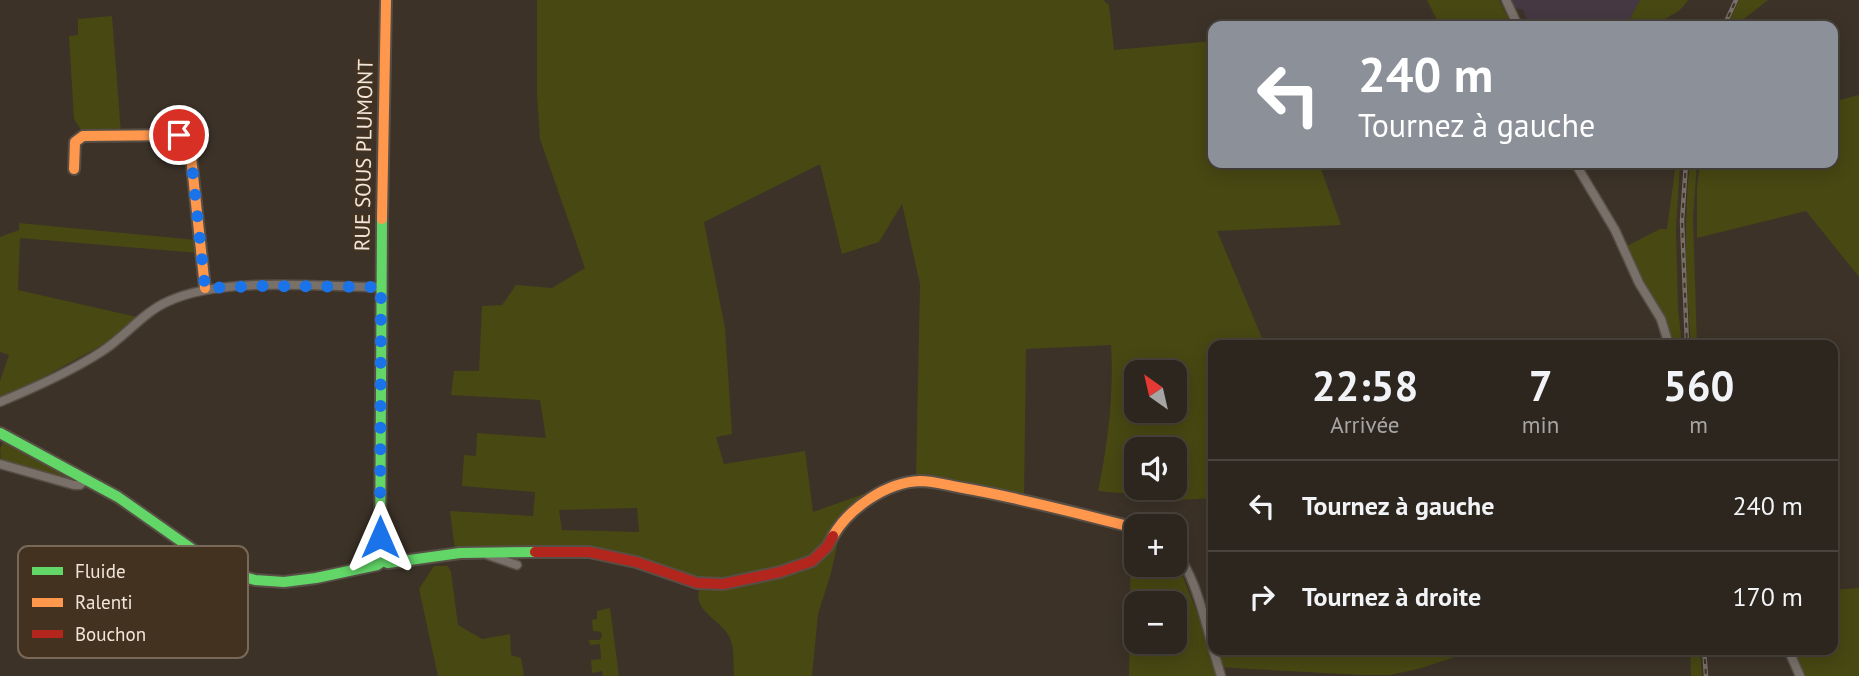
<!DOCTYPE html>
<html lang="fr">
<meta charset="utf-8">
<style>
body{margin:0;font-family:"PT Sans",sans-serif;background:#39322b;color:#f1f3f6;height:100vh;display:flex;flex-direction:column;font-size:26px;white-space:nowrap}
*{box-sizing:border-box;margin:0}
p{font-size:23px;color:#a7a5a4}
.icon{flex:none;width:38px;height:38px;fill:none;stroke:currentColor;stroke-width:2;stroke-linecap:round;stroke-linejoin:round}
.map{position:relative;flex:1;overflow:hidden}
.side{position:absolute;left:1208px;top:340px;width:630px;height:315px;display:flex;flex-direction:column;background:#2d261e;border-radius:14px;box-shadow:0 4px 18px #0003,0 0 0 2px #48433c}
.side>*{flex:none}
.guide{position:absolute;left:1208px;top:21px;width:630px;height:147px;border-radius:14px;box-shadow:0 4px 18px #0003,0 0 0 2px #48433c;background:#8c9099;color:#fff;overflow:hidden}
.needle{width:46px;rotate:326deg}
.controls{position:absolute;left:1124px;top:360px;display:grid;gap:14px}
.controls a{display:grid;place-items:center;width:63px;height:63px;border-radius:14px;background:#2d261e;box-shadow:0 4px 18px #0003,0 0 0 2px #48433c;font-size:35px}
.pin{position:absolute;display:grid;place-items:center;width:60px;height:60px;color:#fff;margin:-30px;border:4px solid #fff;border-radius:50%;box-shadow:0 2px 7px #0007}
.me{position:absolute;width:77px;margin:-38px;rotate:0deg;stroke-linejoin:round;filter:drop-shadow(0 0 5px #0008)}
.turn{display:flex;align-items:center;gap:24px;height:147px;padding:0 35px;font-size:32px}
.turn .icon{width:91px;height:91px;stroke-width:2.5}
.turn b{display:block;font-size:49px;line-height:60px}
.eta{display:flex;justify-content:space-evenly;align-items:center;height:119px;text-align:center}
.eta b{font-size:42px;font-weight:800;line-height:49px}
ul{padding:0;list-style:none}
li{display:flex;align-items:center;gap:21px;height:91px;padding:0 35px;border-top:2px solid #48433c}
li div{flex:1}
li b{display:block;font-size:26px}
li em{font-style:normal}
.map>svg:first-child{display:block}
.industrial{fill:#453843}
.green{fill:#484813;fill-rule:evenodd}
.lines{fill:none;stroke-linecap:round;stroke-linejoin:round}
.street-casing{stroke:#574f46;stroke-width:11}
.fast-casing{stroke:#574f46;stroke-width:14}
.slow-casing{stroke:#574f46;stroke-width:14}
.jam-casing{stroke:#574f46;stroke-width:14}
.street{stroke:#787069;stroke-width:8}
.fast{stroke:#63d668;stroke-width:10}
.slow{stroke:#ff974d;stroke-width:10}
.jam{stroke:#b3261e;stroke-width:10}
.rail-casing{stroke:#766e68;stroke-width:4.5}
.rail{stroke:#443220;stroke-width:2;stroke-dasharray:5;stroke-linecap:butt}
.route{stroke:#1a73e8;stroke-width:12;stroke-dasharray:0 21.6}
.labels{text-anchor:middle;stroke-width:5;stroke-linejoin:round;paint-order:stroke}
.street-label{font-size:21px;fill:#f1e6db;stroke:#443220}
.key{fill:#443220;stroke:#786858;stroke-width:2}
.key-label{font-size:19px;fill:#f1e6db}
</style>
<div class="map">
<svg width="1859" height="676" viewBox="0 0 1859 676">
<rect width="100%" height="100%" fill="#3c3228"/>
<!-- industrial -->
<path class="industrial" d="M1511,0h129l-14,26h-101l2,-6 -4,-10 -8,-2z"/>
<!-- green -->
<path class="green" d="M537,0h566l6,5 5,45 99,-9v122h106l22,62 -124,6 48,114h-52v153l-52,3 -30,-7 -33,-3c10,-47 16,-98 13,-146l-85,4 -2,149 -108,-20 4,-194 -18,-80 -23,38 -37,12 -22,-90 -116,58 21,106 7,106 -16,3 8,27 81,-13 8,61 65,-23 -22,12 -32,44 -20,17 -88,18 -25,-4 -72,-23 -43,-6 -42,-1 -79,4 -5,-39 83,5 2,-24 -73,-6 2,-31 12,1 1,-23 69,5 -6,-38 -89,-5 3,-24h25l3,-65 20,-1 14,-20 36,3 33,-20 -45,-129 -3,-44zM1136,373h38v38h-38zM1136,450h38v38h-38zM637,508l2,24 -77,-2 -3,-20z
M1427,0h72l13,26h-72z
M1640,0h48c-11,17 -19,13 -31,26h-31z
M1739,0h29l-33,26h-8z
M112,16l9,117h-38l-9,-14 -5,-83 9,-1v-16z
M1859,95v182l-53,-66 -109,27v-50l3,-25h132v-61z
M1676,163h4l-4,67 2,78 4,37h-11l-4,-25 -28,-42 -12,-32 33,-17h7z
M1690,163h7l-4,53 4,129h-6c-5,-61 -8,-122 -1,-182z
M19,223l177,17 2,13 -178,-15 -2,52 119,27 -33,27 -73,40 -31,13v-16l9,-26 -9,-3v-115l19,-7z
M4,441l69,37 -6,1 -66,-18 -1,-13z
M1131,531l5,2v32h38v-11l26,66 13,-1v30h151l1,5 39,-5h75l-61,20 -28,6h-29l-145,-8 1,9h-88zM1136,604h38v38h-38z
M838,541l-7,32 -13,41 -6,62h-78c-1,-13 1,-28 -5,-40 -9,-16 -36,-25 -30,-46l54,-7 47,-11 22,-11z
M434,566h14l3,6 7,53 24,14 28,-5 1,21 10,3 3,18h-86l-19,-87z
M1859,588v88h-60l-12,-27h45v-59z
M610,608l9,68h-16l-1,-5 -10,2 -1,-13 10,-1 -1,-15 -10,1 -1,-5h10l3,-3 -1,-5 -8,-1 -1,-11 5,-1v-8z
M1690,649h10l2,27h-11z"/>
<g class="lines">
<!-- street casing -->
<g class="street-casing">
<path id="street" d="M1506,0l12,26
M1575,163l40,67 24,53 22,36 8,26
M0,402c34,-14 70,-30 101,-50 24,-15 42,-40 68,-51 54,-25 152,-14 212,-14
M0,464l74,21h6l5,-5
M1174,550c22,26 29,66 39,98
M488,555l29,10
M1213,649l8,27
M1788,649l12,27"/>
</g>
<!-- fast casing -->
<g class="fast-casing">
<path id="fast" d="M0,433l118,64 84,59 35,19 18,5 29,2 32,-4 61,-13 6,-4 5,2 72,-10 75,-1
M380,563l2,-344"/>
</g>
<!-- slow casing -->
<g class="slow-casing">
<path id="slow" d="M74,169l1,-27 8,-6 96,-1 8,5 3,7 15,141
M382,219l4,-219
M833,536c16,-28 54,-54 87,-55 14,0 30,5 43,7 58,10 116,26 173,40"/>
</g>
<!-- jam casing -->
<g class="jam-casing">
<path id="jam" d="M535,552h54l47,10 61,21 26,1 57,-12 32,-11 15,-14 6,-11"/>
</g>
<!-- street -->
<use href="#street" class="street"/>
<!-- fast -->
<use href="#fast" class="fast"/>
<!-- slow -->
<use href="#slow" class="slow"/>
<!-- jam -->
<use href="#jam" class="jam"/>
<!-- rail casing -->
<g class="rail-casing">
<path id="rail" d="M1724,26l12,-26
M1686,163l-4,58 5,124
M1704,649l2,27"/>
</g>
<!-- rail -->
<use href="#rail" class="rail"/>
</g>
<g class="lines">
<!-- route -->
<path class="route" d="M179,135l8,6 3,6 15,141 59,-2 117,1 -1,250"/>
</g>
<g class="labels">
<!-- street labels -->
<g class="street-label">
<text transform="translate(364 155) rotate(-89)" y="7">RUE SOUS PLUMONT</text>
</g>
</g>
<!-- legend -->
<rect x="18" y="546" width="230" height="112" rx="10" class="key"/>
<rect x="32" y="567" width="31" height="8" fill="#63d668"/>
<rect x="32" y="598" width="31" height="9" fill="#ff974d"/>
<rect x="32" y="630" width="31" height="8" fill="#b3261e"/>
<g class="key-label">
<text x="75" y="578">Fluide</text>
<text x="75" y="609">Ralenti</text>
<text x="75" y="641">Bouchon</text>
</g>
</svg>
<div class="controls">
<a><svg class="needle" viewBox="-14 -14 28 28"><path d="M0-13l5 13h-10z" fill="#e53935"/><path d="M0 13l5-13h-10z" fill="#a7a5a4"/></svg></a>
<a><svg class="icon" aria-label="sound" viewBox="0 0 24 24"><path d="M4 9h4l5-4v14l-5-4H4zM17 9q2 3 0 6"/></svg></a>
<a>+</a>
<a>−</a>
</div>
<div class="pin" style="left:179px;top:135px;background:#d93025"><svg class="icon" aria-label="arrive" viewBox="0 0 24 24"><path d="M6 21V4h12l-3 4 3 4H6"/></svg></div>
<svg class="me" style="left:380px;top:537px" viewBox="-20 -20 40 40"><path d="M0-17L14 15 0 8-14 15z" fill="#1a73e8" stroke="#fff" stroke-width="4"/></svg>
<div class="guide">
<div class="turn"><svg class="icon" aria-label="left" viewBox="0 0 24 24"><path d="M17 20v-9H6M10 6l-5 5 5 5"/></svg><div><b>240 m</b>Tournez à gauche</div></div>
</div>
<section class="side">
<div class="eta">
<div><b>22:58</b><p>Arrivée</p></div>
<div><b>7</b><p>min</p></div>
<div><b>560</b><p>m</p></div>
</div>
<ul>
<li><svg class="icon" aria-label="left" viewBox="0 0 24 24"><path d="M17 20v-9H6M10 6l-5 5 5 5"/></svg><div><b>Tournez à gauche</b></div><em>240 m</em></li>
<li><svg class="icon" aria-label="right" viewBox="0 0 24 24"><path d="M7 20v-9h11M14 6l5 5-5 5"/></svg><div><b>Tournez à droite</b></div><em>170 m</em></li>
</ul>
</section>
</div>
